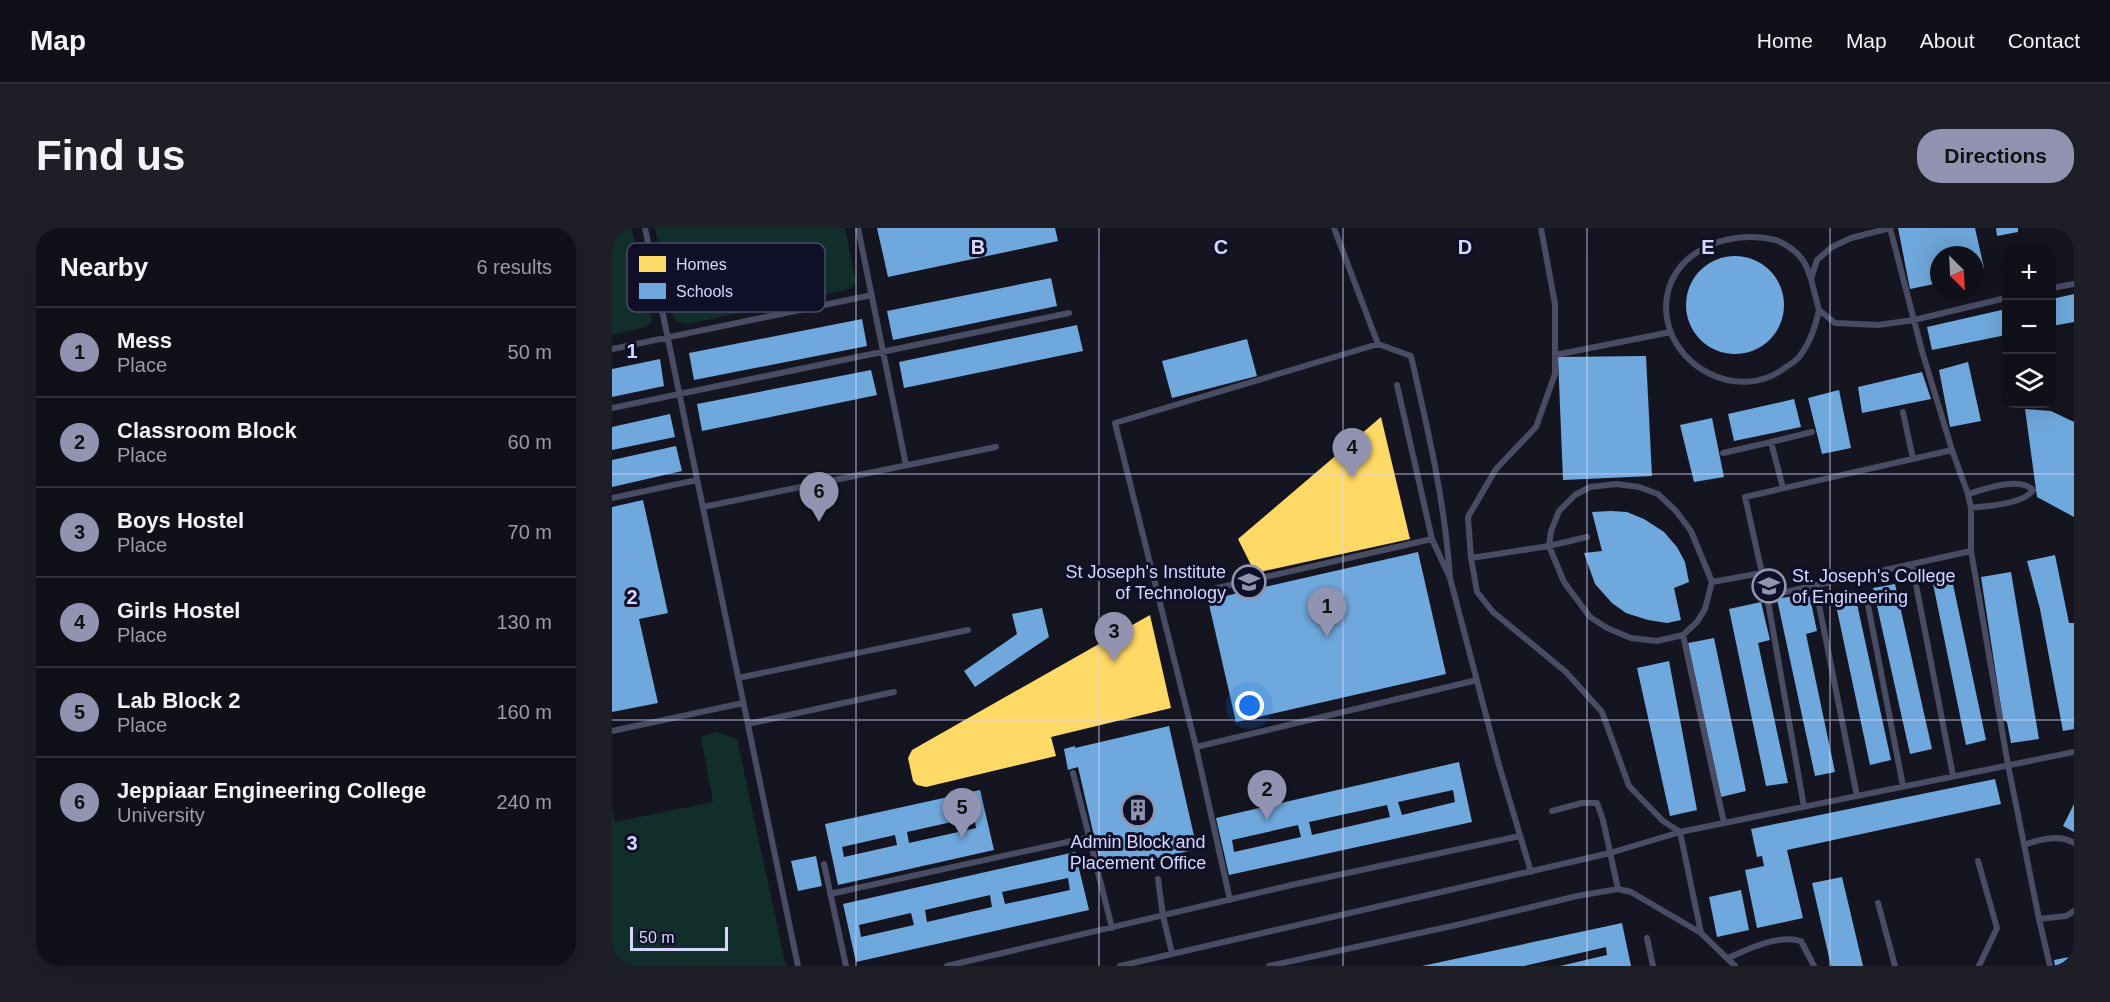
<!DOCTYPE html>
<html lang="en">
<head>
<meta charset="utf-8">
<style>
	:root { --surface:#101019; --page:#1e1e26; --text:#f1f3f6; --muted:#9c9da2; --line:#303038; --accent:#9293b1 }
	body { margin:0; font-family:Arial,sans-serif; background:var(--page); color:var(--text) }
	.controls { position:absolute; right:18px; top:18px; display:grid; overflow:hidden; border-radius:12px; box-shadow:0 6px 24px #0002 }
	.controls button { width:54px; height:54px; display:grid; place-items:center; padding:0; border:0; border-bottom:2px solid var(--line); background:var(--surface); color:var(--text); font:30px sans-serif }
	.compass { position:absolute; left:1318px; top:18px; width:54px; height:54px; border-radius:50%; background:var(--surface); box-shadow:0 6px 24px #0002; rotate:156deg }
	.scale { position:absolute; left:18px; bottom:15px; width:98px; box-sizing:border-box; padding-left:6px; border:3px solid #d5d7ff; border-top:0; font-size:16px; line-height:21px; white-space:nowrap; color:#d5d7ff; -webkit-text-stroke:4px #0f0f27; paint-order:stroke }
	.you { position:absolute; left:638px; top:478px; width:21px; height:21px; margin:-15px; border:4px solid #fff; border-radius:50%; background:#1a73e8; box-shadow:0 0 0 9px #1a73e833 }
	.badge { display:grid; place-items:center; width:39px; height:39px; border-radius:50%; background:var(--accent); color:#111; font-size:20px; font-weight:700 }
	.pin { position:absolute; translate:-50% -50px; filter:drop-shadow(0 2px 3px #0008) }
	.pin::after { content:''; position:absolute; top:32px; width:21px; height:18px; background:inherit; clip-path:polygon(0 0,100% 0,50% 100%) }
	.list { margin:0; padding:0; list-style:none }
	h2 { display:flex; justify-content:space-between; align-items:center; height:78px; margin:0; padding:0 24px; font-size:26px }
	h2 small { font-size:20px; font-weight:400; color:var(--muted) }
	.list li { display:grid; grid-template-columns:39px 1fr auto; gap:18px; align-items:center; box-sizing:border-box; height:90px; padding:0 24px; border-top:2px solid var(--line) }
	.list b { display:block; font-size:22px; white-space:nowrap }
	.list p { margin:0; font-size:20px; white-space:nowrap; color:var(--muted) }
	.list em { font-size:20px; font-style:normal; color:var(--muted) }
	.icon { flex:none; width:33px; height:33px; fill:none; stroke:currentColor; stroke-width:2; stroke-linecap:round; stroke-linejoin:round }
	.map { position:relative; flex:none; width:1462px; height:738px; overflow:hidden; border-radius:24px }
	header { display:flex; align-items:center; gap:36px; box-sizing:border-box; height:84px; padding:0 30px; background:var(--surface); border-bottom:2px solid var(--line) }
	header strong { font-size:28px }
	nav { display:flex; gap:33px; margin-inline-start:auto; font-size:21px }
	.intro { display:flex; align-items:center; justify-content:space-between; box-sizing:border-box; height:144px; padding:0 36px }
	h1 { margin:0; font-size:42px }
	.button { padding:15px 27px; border-radius:24px; background:var(--accent); color:#111; font-size:21px; font-weight:700 }
	main { display:flex; gap:36px; padding:0 36px }
	aside { flex:1; background:var(--surface); border-radius:24px; box-shadow:0 6px 24px #0002 }
	.map>svg:first-child { display:block }
</style>
</head>
<body>
<header>
<strong>Map</strong>
<nav><a>Home</a><a>Map</a><a>About</a><a>Contact</a></nav>
</header>
<div class="intro"><h1>Find us</h1><a class="button">Directions</a></div>
<main>
<aside>
<h2>Nearby<small>6 results</small></h2>
<ul class="list">
<li><span class="badge">1</span><div><b>Mess</b><p>Place</p></div><em>50 m</em></li>
<li><span class="badge">2</span><div><b>Classroom Block</b><p>Place</p></div><em>60 m</em></li>
<li><span class="badge">3</span><div><b>Boys Hostel</b><p>Place</p></div><em>70 m</em></li>
<li><span class="badge">4</span><div><b>Girls Hostel</b><p>Place</p></div><em>130 m</em></li>
<li><span class="badge">5</span><div><b>Lab Block 2</b><p>Place</p></div><em>160 m</em></li>
<li><span class="badge">6</span><div><b>Jeppiaar Engineering College</b><p>University</p></div><em>240 m</em></li>
</ul>
</aside>
<div class="map">
<svg width="1462" height="738" viewBox="0 0 1462 738">
	<rect width="100%" height="100%" fill="#151521"/>
	<path fill="#122e2a" d="M0,0H20L40,93L34,99L0,107Z
		M43,0H233L244,55L237,61L76,96L64,93L61,88Z
		M104,504L125,511L174,738H0V581L3,594L101,574L89,509Z"/>
	<path fill="#ffd966" d="M769,189L798,311L643,345L626,311Z
		M538,387L559,480L439,509L444,528L314,559L305,557L301,553L296,530L300,522Z"/>
	<path fill="#6fa8dc" fill-rule="evenodd" d="M265,0H443L446,13L276,49Z
		M1286,0H1363L1372,40L1363,41V27H1327V55L1298,61Z
		M1384,0H1406V4L1385,8Z
		M1074 77a49 49 0 1 1 98 0a49 49 0 1 1-98 0Z
		M439,50L445,78L281,112L275,83Z
		M1462,66V94L1440,98V71Z
		M1394,81V107L1320,122L1315,99Z
		M250,91L255,118L82,152L77,125Z
		M465,97L471,123L292,160L287,134Z
		M635,111L645,148L560,170L550,133Z
		M1034,128L1040,248L951,252L946,129Z
		M48,131L52,158L0,169V141Z
		M1356,134L1369,193L1338,199L1327,142Z
		M259,142L265,167L90,203L85,176Z
		M1310,144L1319,171L1250,185L1246,159Z
		M1227,162L1239,220L1210,226L1196,170Z
		M1182,171L1189,199L1122,213L1116,186Z
		M1413,181L1439,183L1462,194V289L1425,269Z
		M58,186L63,209L0,222V199Z
		M1100,190L1112,249L1082,254L1068,197Z
		M64,218L70,243L0,259V232Z
		M31,272L56,385L27,391L46,475L0,484V279Z
		M999,283L1015,284L1032,291L1052,304L1065,319L1073,334L1077,354L1062,360L1069,392L1055,395L1036,392L1014,385L1000,375L983,356L972,325L990,323L980,284Z
		M806,324L834,446L624,494L596,372Z
		M1443,327L1457,395H1462V501L1451,503L1428,381L1415,333Z
		M1338,342L1374,512L1354,517L1319,346Z
		M1399,344L1427,511L1399,515L1395,494L1391,492L1369,349Z
		M1283,356L1320,521L1298,526L1261,360Z
		M1242,362L1279,532L1258,537L1222,368Z
		M1197,365L1205,403L1194,406L1223,544L1203,548L1165,371Z
		M1149,374L1158,412L1146,415L1176,555L1154,558L1117,381Z
		M430,380L437,409L363,459L352,443L405,406L400,386Z
		M1102,410L1134,563L1109,569L1076,415Z
		M1057,433L1085,582L1058,588L1025,440Z
		M557,498L585,621L490,643L466,539L456,542L452,521L463,518V520Z
		M847,534L860,594L617,647L604,590ZM841,562L843,574L790,587L786,574ZM775,577L778,589L700,607L697,594ZM686,597L689,609L622,624L620,612Z
		M1383,551L1389,576L1175,622L1191,690L1145,700L1133,642L1152,638L1150,628L1145,629L1139,601Z
		M368,562L382,622L226,657L213,596ZM362,589L364,600L297,615L295,604ZM283,607L285,617L232,629L230,619Z
		M1462,576V604L1451,598Z
		M463,624L477,682L244,734L231,676ZM456,650L458,662L393,676L390,664ZM378,667L380,679L315,694L313,682ZM299,685L302,697L249,709L247,697Z
		M204,628L210,658L186,663L179,633Z
		M1230,649L1251,738H1219L1200,655Z
		M1129,662L1137,702L1105,709L1097,669Z
		M1010,695L1019,738H948L995,727L994,719L912,738H810Z
		M1462,728V738H1443L1442,732Z"/>
	<g fill="none" stroke-linecap="round" stroke-linejoin="round">
		<path stroke="#494c62" stroke-width="6" d="M33,0L186,738
			M246,0L294,237
			M722,0L766,116
			M929,0L943,76V146L924,199L884,241L856,289L859,330L865,364L881,384L954,444L990,484L1017,558L1051,593L1068,604L1089,705
			M1278,0L1239,10L1220,19L1205,32L1199,51L1207,82L1223,95L1266,97L1302,92L1394,70
			M1278,0L1310,123L1340,222
			M1199,51C1197,46 1195,39 1192,34C1186,24 1175,17 1164,12C1115,0 1054,25 1054,80C1055,139 1128,176 1174,139C1179,136 1185,132 1188,128C1199,113 1203,99 1207,82
			M1440,60L1462,56
			M0,121L260,67
			M943,127L1059,104
			M785,157L820,311L838,350L887,537L919,644
			M0,180L457,85
			M1291,184L1301,231
			M1111,225L1159,214
			M1004,256L1027,259L1046,266L1064,283L1079,303L1100,354L1093,381L1085,394L1071,407L1045,413L1019,410L995,400L978,389L952,354L937,318L939,303L947,283L963,267L978,259Z
			M1171,260L1159,214L1200,204
			M1356,266C1373,261 1407,248 1421,262C1413,276 1374,278 1359,280
			M0,270L85,252
			M91,279L384,219
			M1359,323L1396,537L1427,691L1454,688L1462,683
			M859,330L937,318L975,309
			M1300,336L1341,548
			M1100,354L1150,345L1133,269L1340,222L1356,266L1359,280V323L1155,368L1150,345
			M1203,357L1245,568
			M601,361L820,311
			M1155,368L1192,579
			M1256,377L1291,558
			M1071,407L1112,595
			M126,450L356,402
			M136,496L282,464
			M0,503L131,475
			M584,519L865,452
			M461,545L500,700
			M940,583L970,575H985L991,592L1006,661
			M1412,617C1428,611 1447,606 1462,615
			M1366,633L1385,700L1367,738
			M212,636L234,738
			M546,651L551,688L560,725
			M218,666L478,609
			M618,672L584,519L503,195L766,116L799,128C816,202 833,274 838,350
			M1266,675L1283,738
			M1427,691L1438,738
			M1035,710L1041,738
			M1116,730C1137,721 1166,706 1189,713L1202,738
			M335,738L684,656L908,608
			M508,738L998,625L1068,604L1112,595L1462,524
			M657,738L849,696L965,668L1006,661L1019,664L1089,705L1123,738"/>
	</g>
	<path fill="none" stroke="#d5d7ff" stroke-width="1.5" stroke-opacity="0.55" d="M244,0V738M487,0V738M731,0V738M975,0V738M1218,0V738M0,246H1462M0,492H1462"/>
	<defs>
		<symbol id="university-ring" viewBox="-11 -11 22 22"><circle r="9.5" fill="#0f0f27" stroke="#9293b1" stroke-width="1.5"/><path d="M0-5L7-2L0 1L-7-2ZM-4 1L0 2.5L4 1V4Q0 6-4 4Z" fill="#9293b1"/></symbol>
		<symbol id="building-ring" viewBox="-11 -11 22 22"><circle r="9.5" fill="#0f0f27" stroke="#9293b1" stroke-width="1.5"/><path d="M-4-6H4V6H1V3H-1V6H-4ZM-2.5-4.3h1.7v1.8h-1.7ZM.8-4.3h1.7v1.8H.8ZM-2.5-1h1.7V.8h-1.7ZM.8-1h1.7V.8H.8Z" fill="#9293b1"/></symbol>
	</defs>
	<g fill-rule="evenodd">
		<use href="#university-ring" x="618" y="335" width="38" height="38"/>
		<use href="#university-ring" x="1138" y="339" width="38" height="38"/>
		<use href="#building-ring" x="507" y="563" width="38" height="38"/>
	</g>
	<g text-anchor="middle" dominant-baseline="central" stroke-width="6" stroke-linejoin="round" paint-order="stroke">
		<g font-size="18" fill="#d5d7ff" stroke="#0f0f27" text-anchor="end">
			<text x="614" y="344">St Joseph's Institute<tspan x="614" dy="21">of Technology</tspan></text>
			<text x="1180" y="348" text-anchor="start">St. Joseph's College<tspan x="1180" dy="21">of Engineering</tspan></text>
			<text x="526" y="614" text-anchor="middle">Admin Block and<tspan x="526" dy="21">Placement Office</tspan></text>
		</g>
	</g>
	<rect x="15" y="15" width="198" height="69" rx="9" fill="#0f0f27" stroke="#4a4b68" stroke-width="1.5"/>
	<rect x="27" y="28" width="27" height="16" fill="#ffd966"/>
	<rect x="27" y="55" width="27" height="16" fill="#6fa8dc"/>
	<g font-size="16" fill="#d5d7ff">
		<text x="64" y="42">Homes</text>
		<text x="64" y="69">Schools</text>
	</g>
	<g font-size="20" text-anchor="middle" font-weight="bold" fill="#d5d7ff" stroke="#0f0f27" stroke-width="6" stroke-linejoin="round" paint-order="stroke">
		<text x="366" y="26">B</text>
		<text x="609" y="26">C</text>
		<text x="853" y="26">D</text>
		<text x="1096" y="26">E</text>
		<text x="20" y="130">1</text>
		<text x="20" y="376">2</text>
		<text x="20" y="622">3</text>
	</g>
</svg>
<div class="controls">
<button>+</button>
<button>−</button>
<button><svg class="icon" aria-label="layers" viewBox="0 0 24 24"><path d="M12 4l9 5-9 5-9-5zM3 14l9 5 9-5"/></svg></button>
</div>
<svg class="compass" viewBox="-18 -18 36 36"><path d="M0-13l5 13h-10z" fill="#e53935"/><path d="M0 13l5-13h-10z" fill="#9c9da2"/></svg>
<div class="scale">50 m</div>
<div class="you"></div>
<div class="pin badge" style="left:715px;top:409px">1</div>
<div class="pin badge" style="left:655px;top:592px">2</div>
<div class="pin badge" style="left:502px;top:434px">3</div>
<div class="pin badge" style="left:740px;top:250px">4</div>
<div class="pin badge" style="left:350px;top:610px">5</div>
<div class="pin badge" style="left:207px;top:294px">6</div>
</div>
</main>
</body>
</html>
